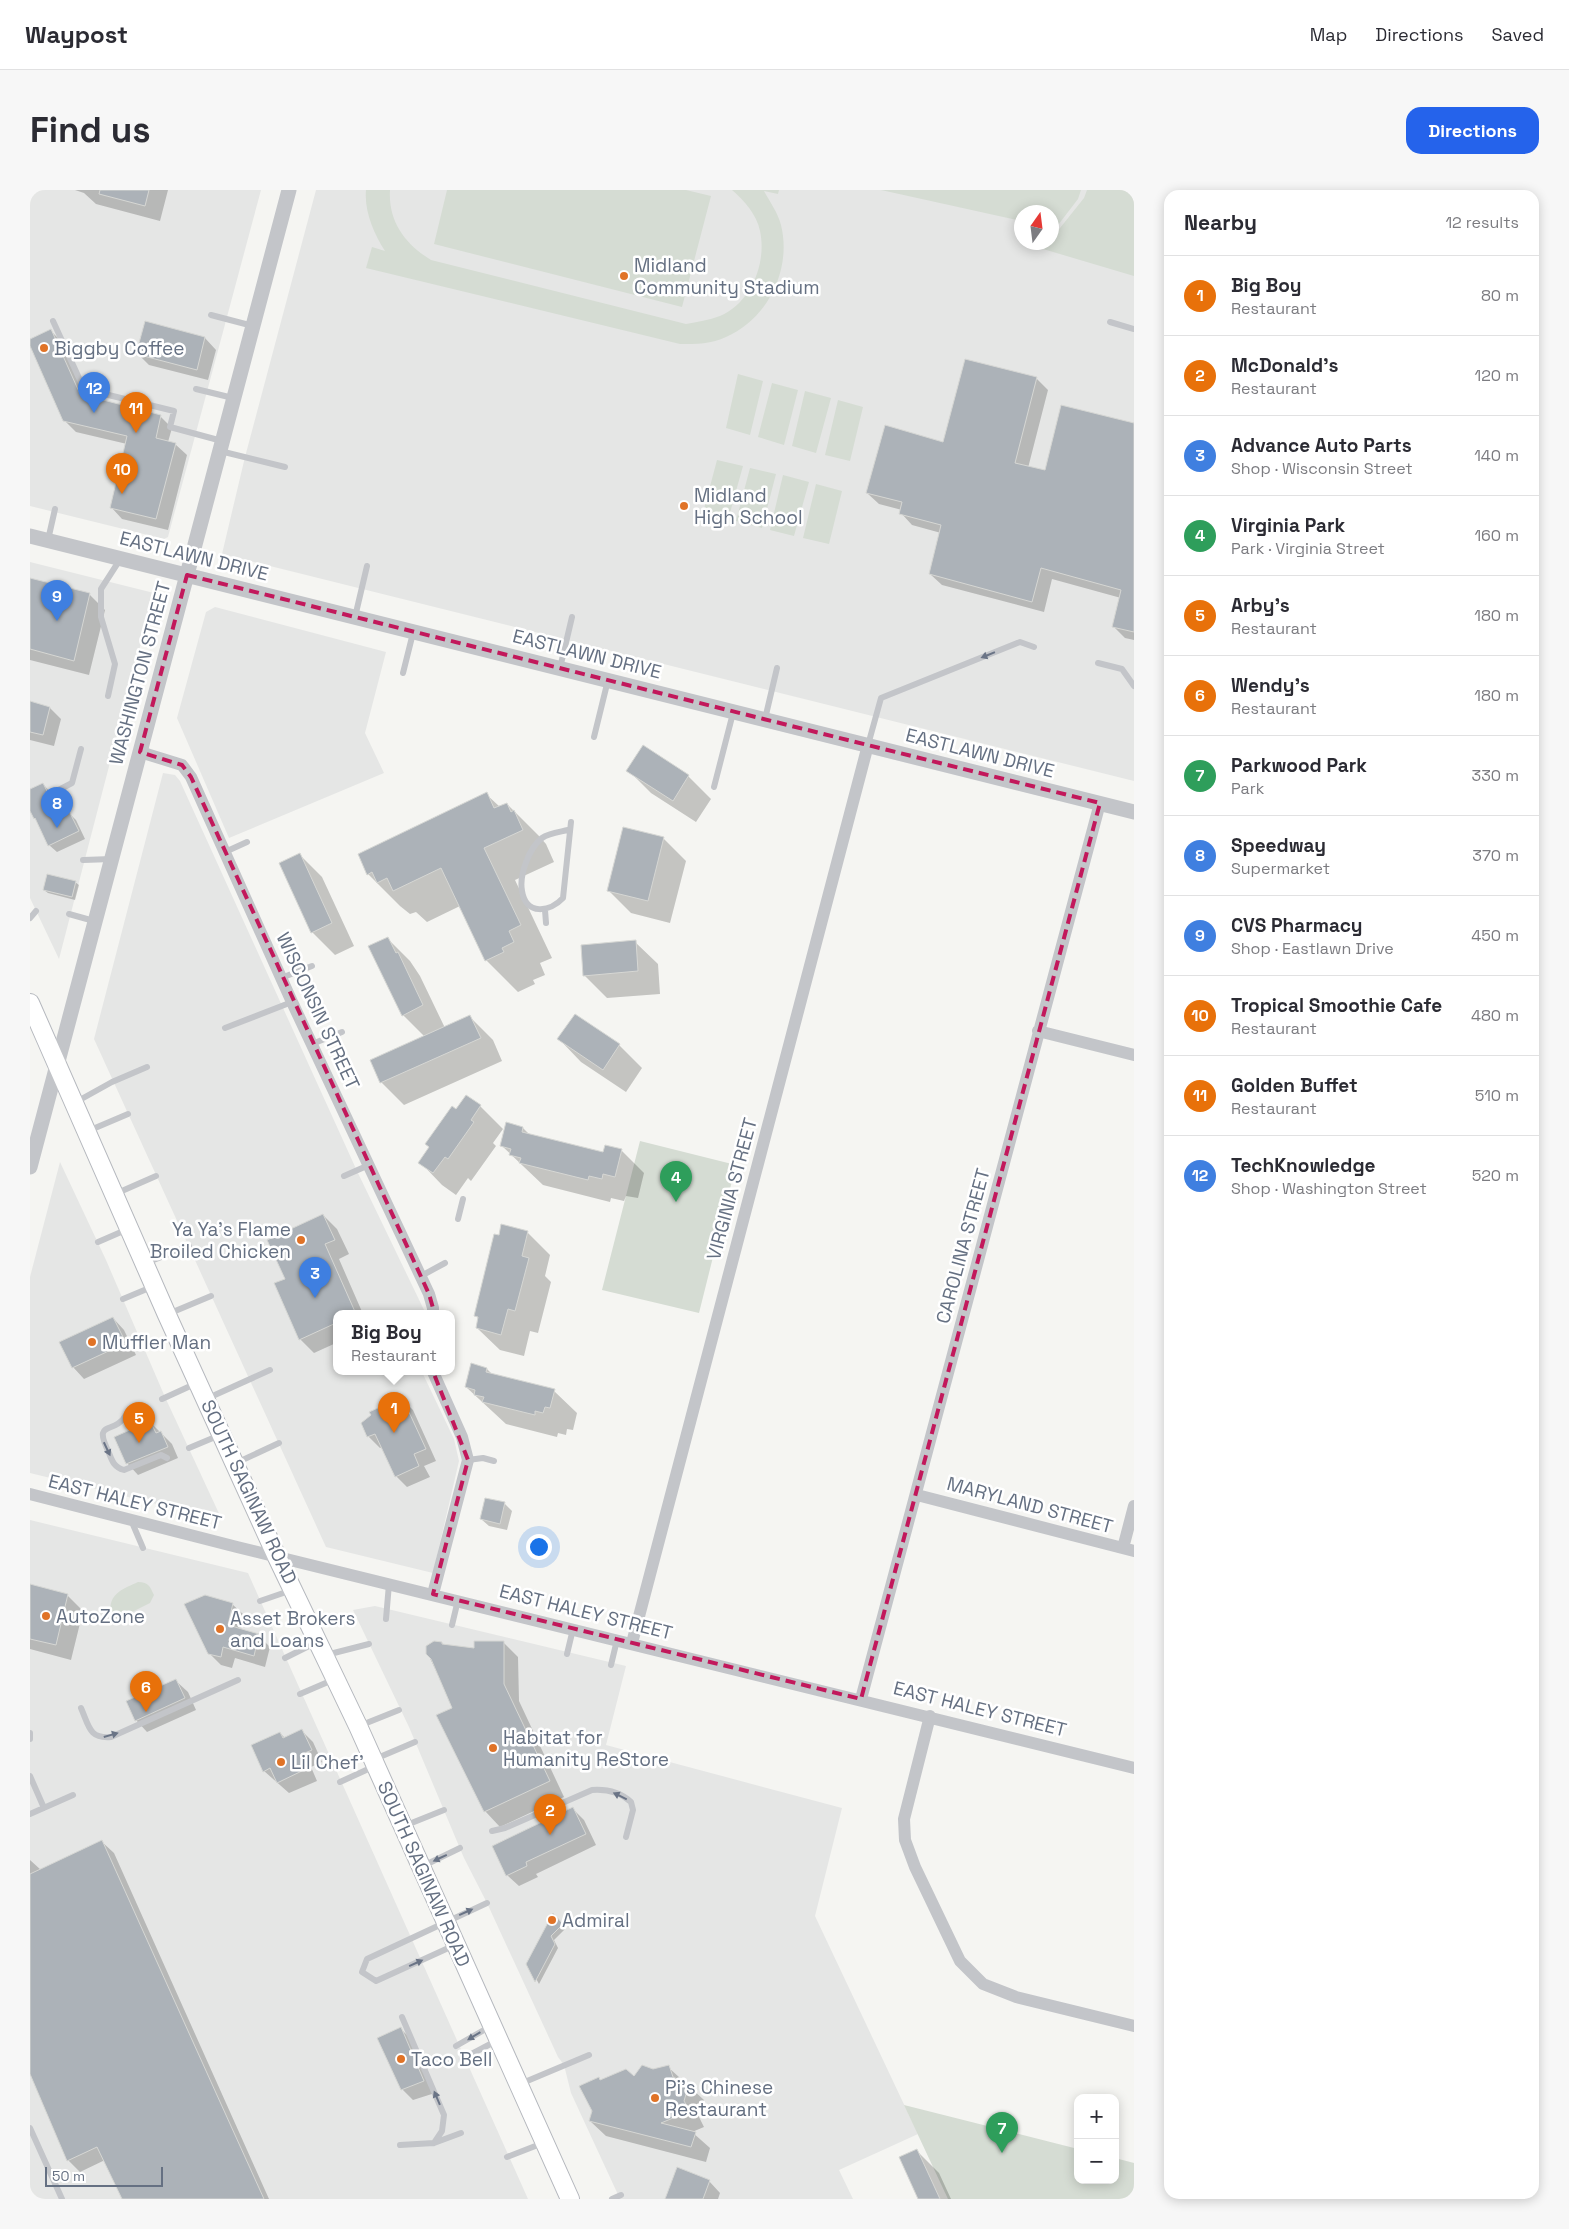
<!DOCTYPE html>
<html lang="en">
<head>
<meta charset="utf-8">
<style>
	:root { --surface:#fff; --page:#f7f7f7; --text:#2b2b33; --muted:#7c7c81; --line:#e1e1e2; --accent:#2563eb }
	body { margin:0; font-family:"Space Grotesk",sans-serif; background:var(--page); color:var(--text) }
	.controls { position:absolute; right:15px; bottom:15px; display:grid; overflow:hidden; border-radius:10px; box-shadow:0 2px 12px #0003 }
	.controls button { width:45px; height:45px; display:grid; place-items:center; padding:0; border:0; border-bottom:1px solid var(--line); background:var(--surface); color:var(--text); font:25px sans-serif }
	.compass { position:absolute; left:984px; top:15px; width:45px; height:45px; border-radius:50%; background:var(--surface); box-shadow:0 2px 12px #0003; rotate:14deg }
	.scale { position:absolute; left:15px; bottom:12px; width:118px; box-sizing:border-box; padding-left:5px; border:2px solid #657082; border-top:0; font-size:14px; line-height:18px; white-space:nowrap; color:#657082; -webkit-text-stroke:4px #fff; paint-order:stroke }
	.you { position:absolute; left:508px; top:1356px; width:18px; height:18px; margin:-12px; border:4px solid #fff; border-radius:50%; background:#1a73e8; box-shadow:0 0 0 8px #1a73e833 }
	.badge { display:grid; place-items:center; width:32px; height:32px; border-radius:50%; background:var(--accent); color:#fff; font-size:16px; font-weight:700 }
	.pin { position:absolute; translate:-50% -41px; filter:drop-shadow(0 1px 2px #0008) }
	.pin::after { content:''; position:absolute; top:26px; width:18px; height:15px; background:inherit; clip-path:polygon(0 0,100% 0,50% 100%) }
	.popup { position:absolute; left:303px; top:1120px; width:122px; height:65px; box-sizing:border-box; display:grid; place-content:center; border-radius:10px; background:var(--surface); filter:drop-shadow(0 1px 4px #0005); font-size:16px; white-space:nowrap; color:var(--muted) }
	.popup b { font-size:19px; color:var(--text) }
	.popup::after { content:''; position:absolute; left:50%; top:100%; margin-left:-10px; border:10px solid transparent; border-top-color:var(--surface) }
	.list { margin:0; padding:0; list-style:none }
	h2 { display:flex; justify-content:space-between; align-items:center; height:65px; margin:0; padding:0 20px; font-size:21px }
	h2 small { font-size:16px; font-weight:400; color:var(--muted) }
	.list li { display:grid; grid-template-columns:32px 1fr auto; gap:15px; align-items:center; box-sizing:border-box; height:80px; padding:0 20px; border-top:1px solid var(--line) }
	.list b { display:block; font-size:19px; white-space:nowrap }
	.list p { margin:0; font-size:16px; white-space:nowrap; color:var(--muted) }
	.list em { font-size:16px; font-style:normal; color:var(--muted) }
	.map { position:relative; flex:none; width:1104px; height:2009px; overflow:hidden; border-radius:15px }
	header { display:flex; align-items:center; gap:30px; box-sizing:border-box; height:70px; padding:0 25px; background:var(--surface); border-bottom:1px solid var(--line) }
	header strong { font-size:24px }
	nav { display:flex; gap:28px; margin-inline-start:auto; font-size:18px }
	.intro { display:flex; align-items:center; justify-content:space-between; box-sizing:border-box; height:120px; padding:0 30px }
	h1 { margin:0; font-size:35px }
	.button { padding:12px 22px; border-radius:15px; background:var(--accent); color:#fff; font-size:18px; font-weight:700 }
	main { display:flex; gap:30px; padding:0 30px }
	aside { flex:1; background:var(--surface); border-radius:15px; box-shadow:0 2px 12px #0003 }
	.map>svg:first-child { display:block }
</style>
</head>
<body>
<header>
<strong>Waypost</strong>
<nav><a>Map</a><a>Directions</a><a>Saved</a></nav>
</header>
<div class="intro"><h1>Find us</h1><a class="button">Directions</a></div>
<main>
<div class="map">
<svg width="1104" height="2009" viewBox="0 0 1104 2009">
	<rect width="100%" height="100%" fill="#f5f5f2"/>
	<path fill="#e5e6e5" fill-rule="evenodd" d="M0,0H231L138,347L134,349L0,316Z
		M286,0H1104V591L192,364L215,267ZM992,22H1022V52H992Z
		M0,372L124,403L29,769L0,708Z
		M185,417L356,462L335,543L354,583L199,648L147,528L176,422Z
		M133,583L145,585L150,591L327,981L394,1120L393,1124H306V1182H392L424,1249L429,1271L403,1383L296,1357L64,849Z
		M30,972L76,1070L135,1207L192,1330L0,1283V1087Z
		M0,1330L218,1383L498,2009H0Z
		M345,1416L596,1476L576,1555L812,1618L785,1726L888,1944L809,1980L823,2009H590L541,1903L534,1875L528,1867L457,1713L434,1668L379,1537L323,1420Z"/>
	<path fill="#d5dcd3" d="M336,0H360C358,31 375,54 401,70L656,134C667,132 679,130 690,126C721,113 737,73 730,41C727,25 714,10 702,0H749L748,4L734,1C740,12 748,23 751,35C762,79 738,129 696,147C682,154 666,154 650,154L336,78L342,57L355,61C344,44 334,21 336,0Z
		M417,0H656L681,6L652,117L404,54Z
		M851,0H1051L1048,9L1025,39L1022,38V22H992L991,31Z
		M1057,0H1104V86L1013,59L1018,53L1022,52V48L1054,8Z
		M708,184L733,191L720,245L696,238Z
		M742,193L768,200L754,255L728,247Z
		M775,201L801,208L786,263L762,256Z
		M808,210L833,217L820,271L795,265Z
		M687,270L713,276L698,330L673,323Z
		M720,278L746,284L732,338L706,331Z
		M753,285L779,292L764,346L740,340Z
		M786,294L812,301L799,354L773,348Z
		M610,951L706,975L669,1123L572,1100Z
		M108,1392C119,1392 120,1397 124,1405L120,1413L90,1428H85L81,1425C77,1404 93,1399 108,1392Z
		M874,1915L1048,1959V1990H1085V1968L1104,1973V2009H918Z"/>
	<path fill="#0003" d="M45,0H138L130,31L66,14L54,3Z
		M116,133L175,148L186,160L178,190L119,175L108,164Z
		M21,141L32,152L57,207L130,226L142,238L138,252L145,254L157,265L138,340L92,329L81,317L97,254L46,242L34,230L0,153V150Z
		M1006,188L1018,200L998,278L1016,282L1104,235V450L1095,448L1084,437L1091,408L1022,389L1014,422L912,395L900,384L911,343L882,335L871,323L872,320L849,314L837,303L914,253Z
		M0,390L60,405L75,420L59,485L0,470Z
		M0,513L20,518L31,529L24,556L0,550Z
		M598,580L658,586L681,609L666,632L621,603Z
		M13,594L20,602L23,609L21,612L28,618L32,626L39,623L46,630L55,649L27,662L19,655L0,617V600Z
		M456,604L470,617L477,614L509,646L516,654L524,672L485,690L522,768L510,773L515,785L503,790L505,794L488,802L456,770L430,716L397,732L386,722L380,724L370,716L338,684Z
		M633,648L656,671L640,733L601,723L578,700Z
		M270,665L292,687L324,756L305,765L282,742Z
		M45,692L49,695L45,710L18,703L14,700Z
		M357,748L380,771L390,786L415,838L440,827L463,850L472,871L374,915L351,892L395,847L373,825Z
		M605,752L628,774L630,804L577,808L554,785Z
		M545,825L589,855L612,878L596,902L551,872L529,849Z
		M450,916L473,939L463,953L466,956L441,991L438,988L426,1005L412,995L390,972L426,921Z
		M493,938L500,945L574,964L591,960L614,983L608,1008L596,1006L594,1011L581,1008L580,1012L513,995L472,956Z
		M293,1025L307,1039L319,1064L309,1069L333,1124H306V1153L284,1163L270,1149L257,1089Z
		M497,1042L520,1065L515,1086L521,1092L508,1143L500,1141L494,1166L470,1160L447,1138L449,1129L445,1125L470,1046Z
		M83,1128L94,1140L106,1165L54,1189L43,1177Z
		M457,1179L463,1185L524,1201L547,1223L543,1240L537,1239L536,1245L528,1243L527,1247L476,1234L436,1197Z
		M372,1209L383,1220L406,1271L394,1276L400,1287L377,1297L366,1286L353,1257L350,1258L338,1246L332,1233Z
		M120,1232L142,1254L148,1268L108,1285L97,1273Z
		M456,1309L475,1314L482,1321L477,1340L459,1336L451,1329Z
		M0,1395L37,1405L53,1421L41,1470L0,1459Z
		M202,1414L214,1425L211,1440L228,1445L240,1457L235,1477L205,1468L202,1478L191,1475L179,1463Z
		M473,1452L488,1467L489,1511L534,1607L470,1637L455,1621L424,1518L396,1460L412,1453L415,1456L445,1460Z
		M146,1491L158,1502L166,1520L117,1542L106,1530Z
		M272,1541L283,1552L292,1572L281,1577L287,1591L259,1603L234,1581L250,1543L255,1548Z
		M543,1619L554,1630L566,1655L506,1684L508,1687L489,1696L477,1685Z
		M71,1651L84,1663L239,2009H93L75,1970L50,1982L38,1970L0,1881V1670L11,1680Z
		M523,1725L536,1738L524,1750L528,1758L509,1794L498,1774Z
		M370,1838L382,1850L405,1903L383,1910L372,1899Z
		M638,1877L674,1910L669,1927L674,1937L662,1942L680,1958L676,1972L576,1946L560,1931L568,1888L571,1891L604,1888L623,1880Z
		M887,1961L909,1983L921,2009H890Z
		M679,1991L690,2003L688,2009H636Z"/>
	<path fill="#acb2b8" stroke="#d6d7d4" d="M70,0H119L115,16L69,4Z
		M115,131L175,147L167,180L106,164Z
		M21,139L50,204L131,225L126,248L146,253L126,329L80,318L97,246L33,231L0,156V149Z
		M935,169L1007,187L985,273L1015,280L1031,215L1104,233V442L1082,437L1091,400L1011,378L1002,412L899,384L911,335L869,324L872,312L836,303L855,235L913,252Z
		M0,388L60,403L44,471L0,459Z
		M0,511L20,517L13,545L0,542Z
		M613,555L659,585L643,611L596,581Z
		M13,593L17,601L14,604L15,608L21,610L29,626L39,621L49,641L18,656L5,628L4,629L0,621V599Z
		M457,602L464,618L477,613L481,622L484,620L493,640L454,658L491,735L479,741L484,752L472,758L474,762L455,771L411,678L363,701L357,688L347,693L342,682L337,685L328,664Z
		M593,637L634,647L618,711L577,701Z
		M270,663L302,733L281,743L249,673Z
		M17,684L46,691L42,707L13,700Z
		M358,747L366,763L368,762L393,815L372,826L338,756Z
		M606,750L608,781L553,786L551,755Z
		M545,824L590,854L573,880L527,849Z
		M440,825L451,848L350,893L340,870Z
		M436,905L451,915L441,930L444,932L418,969L415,967L403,983L388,973L399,957L395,954L422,916L426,919Z
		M476,932L493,937L492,942L573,962L575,955L592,959L585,987L573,984L572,989L559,986L558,990L489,973L491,968L479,965L481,959L470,956Z
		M293,1024L305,1050L295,1054L326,1124H306V1133L269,1150L244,1093L255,1089L237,1050Z
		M471,1034L498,1041L492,1066L499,1068L485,1121L478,1119L471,1145L446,1138L448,1127L444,1126L464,1044L469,1045Z
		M83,1127L96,1153L42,1178L29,1152Z
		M441,1173L457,1178L456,1182L525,1199L520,1218L515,1217L513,1223L505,1221V1225L452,1212L454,1207L444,1205L445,1200L435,1197Z
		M372,1207L396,1259L384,1264L389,1276L365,1287L345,1244L337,1247L331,1233L341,1225L339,1222Z
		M120,1231L126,1243L131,1241L138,1257L96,1274L84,1247Z
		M455,1308L475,1312L470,1334L450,1329Z
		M0,1394L38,1404L26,1455L0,1449Z
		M175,1405L203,1413L198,1435L229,1444L224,1466L193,1457L191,1467L178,1464L154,1414Z
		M404,1451L412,1452V1454L444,1458V1451H474V1494L520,1591L454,1622L406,1525L422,1518L401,1469L396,1464V1456Z
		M146,1489L155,1508L105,1531L96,1511Z
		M272,1539L282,1560L270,1565L276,1579L247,1593L240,1578L233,1582L221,1555L250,1542L253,1548Z
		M543,1617L556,1644L496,1672L497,1676L476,1686L462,1656Z
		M72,1650L186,1903L234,2009H92L67,1957L37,1971L0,1884V1684Z
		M523,1723L533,1734L521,1746L525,1754L505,1792L496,1774Z
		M371,1837L394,1891L371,1900L347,1848Z
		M612,1875L623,1879L639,1875L643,1887L659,1894L654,1911L660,1921L631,1933L666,1942L661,1957L559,1931L562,1921L549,1896L569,1887L570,1890L596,1879L604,1886Z
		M887,1959L910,2009H888L869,1967Z
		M647,1977L680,1990L673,2009H635Z"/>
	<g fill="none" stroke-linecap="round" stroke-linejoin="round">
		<defs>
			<path id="secondary" d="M0,813L137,1125L247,1367L328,1536L540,2009"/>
		</defs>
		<use href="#secondary" stroke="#b5b8be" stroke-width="20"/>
		<path stroke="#c3c5c9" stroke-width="6" d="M181,125L223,136
			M23,131L54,199L144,221L140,237L192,251
			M1080,132L1104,139
			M166,199L203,208
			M190,261L255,277
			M18,350L25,319
			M325,427L337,376
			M1068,473L1092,479L1104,496
			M530,478L542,427
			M373,483L383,443
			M78,506L85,474L71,427V399L91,368
			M735,529L747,478
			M564,547L578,490
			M838,555L851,508L990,452L1004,457
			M684,597L703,523
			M19,605L42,593L51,559
			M538,640C530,642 519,643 512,648C499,658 489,685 492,701C496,726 520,722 533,708L541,632
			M195,662L217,652
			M53,670L82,669
			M515,720L516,733
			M39,724L64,731
			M0,728L6,721
			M251,788L282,776
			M195,838L262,812
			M282,854L312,842
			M46,912L82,892L117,877
			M58,941L98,924
			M314,986L339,975
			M85,1004L126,986
			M428,1029L433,1009
			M68,1052L98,1039
			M116,1073L159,1056
			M391,1086L415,1073
			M93,1109L124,1096
			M138,1124L181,1106
			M132,1209L167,1193
			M176,1209L240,1180
			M96,1225C84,1246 62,1228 79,1263C82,1271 84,1277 94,1280L131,1265L137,1268
			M159,1258L190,1245
			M438,1270L453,1268L464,1271
			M206,1273L249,1253
			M101,1330L113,1358
			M230,1411L262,1400
			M356,1429L359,1394
			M422,1435L428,1410
			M537,1464L543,1439
			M296,1465L339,1454
			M255,1468L287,1452
			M581,1475L587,1450
			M270,1504L305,1489
			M51,1518C59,1536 59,1549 81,1547L208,1490
			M329,1536L369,1520
			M0,1543V1549
			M345,1569L385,1552
			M0,1586L14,1618
			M310,1592L345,1576
			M0,1624L43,1605
			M374,1636L414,1620
			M462,1641L475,1638L562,1600C576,1599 590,1602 601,1612L603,1620L596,1647
			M393,1676L430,1658
			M425,1755L346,1791L332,1782L337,1769L457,1713
			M372,1827L414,1925L412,1941L404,1953
			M426,1856L461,1836
			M432,1869L468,1850
			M490,1894L559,1865
			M0,1938L32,2009
			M370,1955L404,1953L431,1943
			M477,1967L513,1953
			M582,2009L591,2005"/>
		<path stroke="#c3c5c9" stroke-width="12" d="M110,562L152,575L161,587L262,812L399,1104L403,1118V1124
			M1008,841L1104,865
			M0,1304L207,1357L1104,1578
			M887,1305L1104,1361
			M1093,1358L1104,1316
			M403,1404L438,1270L432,1247L403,1182
			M602,1453L838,555
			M831,1509L1070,613
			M900,1526L874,1629L875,1650L885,1677L930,1771L953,1794L986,1807L1104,1836"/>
		<path stroke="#c3c5c9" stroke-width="15" d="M0,346L1104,622
			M0,977L259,0"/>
		<use href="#secondary" stroke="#fff" stroke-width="18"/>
	</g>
	<defs><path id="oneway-solid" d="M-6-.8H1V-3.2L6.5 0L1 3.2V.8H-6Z" transform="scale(1.25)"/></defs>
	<g fill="#6a7486">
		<use href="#oneway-solid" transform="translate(958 465) rotate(158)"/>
		<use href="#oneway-solid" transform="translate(77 1259) rotate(65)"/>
		<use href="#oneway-solid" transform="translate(81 1545) rotate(-16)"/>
		<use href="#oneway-solid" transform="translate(590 1606) rotate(-154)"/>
		<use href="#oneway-solid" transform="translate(410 1668) rotate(155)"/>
		<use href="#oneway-solid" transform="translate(436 1722) rotate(-24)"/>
		<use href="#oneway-solid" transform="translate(386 1773) rotate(-24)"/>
		<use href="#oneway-solid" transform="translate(444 1846) rotate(149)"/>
		<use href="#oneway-solid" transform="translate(407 1908) rotate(-113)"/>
	</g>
	<path fill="none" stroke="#c2185b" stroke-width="4" stroke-dasharray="10 6" stroke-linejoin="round" d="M157,385L1070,613L831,1509L403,1404L438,1270L404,1184L400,1160L403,1118L399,1104L161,587L152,575L110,562Z"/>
	<g fill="#e07327" stroke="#fff" stroke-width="2">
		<circle cx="594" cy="86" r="5"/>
		<circle cx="14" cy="158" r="5"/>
		<circle cx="654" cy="316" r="5"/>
		<circle cx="271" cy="1050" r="5"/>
		<circle cx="62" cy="1152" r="5"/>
		<circle cx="16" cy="1426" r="5"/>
		<circle cx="190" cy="1439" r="5"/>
		<circle cx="463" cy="1558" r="5"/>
		<circle cx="251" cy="1572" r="5"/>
		<circle cx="522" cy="1730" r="5"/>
		<circle cx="371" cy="1869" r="5"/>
		<circle cx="625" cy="1908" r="5"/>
	</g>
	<g text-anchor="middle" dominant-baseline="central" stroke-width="5" stroke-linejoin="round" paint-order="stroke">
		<g font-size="19" fill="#657082" stroke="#fff" text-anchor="start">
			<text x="604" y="75">Midland<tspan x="604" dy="22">Community Stadium</tspan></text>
			<text x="24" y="158">Biggby Coffee</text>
			<text x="664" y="305">Midland<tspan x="664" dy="22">High School</tspan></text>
			<text x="261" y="1039" text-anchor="end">Ya Ya's Flame<tspan x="261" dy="22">Broiled Chicken</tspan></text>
			<text x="72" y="1152">Muffler Man</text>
			<text x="26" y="1426">AutoZone</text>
			<text x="200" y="1428">Asset Brokers<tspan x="200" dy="22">and Loans</tspan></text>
			<text x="473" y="1547">Habitat for<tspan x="473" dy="22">Humanity ReStore</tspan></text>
			<text x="261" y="1572">Lil Chef'</text>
			<text x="532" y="1730">Admiral</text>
			<text x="381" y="1869">Taco Bell</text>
			<text x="635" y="1897">Pi's Chinese<tspan x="635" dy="22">Restaurant</tspan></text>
		</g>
		<g font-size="19" fill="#657082" stroke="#fff">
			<text transform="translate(164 366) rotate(14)">EASTLAWN DRIVE</text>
			<text transform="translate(557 464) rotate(14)">EASTLAWN DRIVE</text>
			<text transform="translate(110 483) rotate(-75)">WASHINGTON STREET</text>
			<text transform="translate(950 563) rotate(14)">EASTLAWN DRIVE</text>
			<text transform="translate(288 821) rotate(65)">WISCONSIN STREET</text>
			<text transform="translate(702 999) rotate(-75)">VIRGINIA STREET</text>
			<text transform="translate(933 1056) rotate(-75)">CAROLINA STREET</text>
			<text transform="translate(219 1302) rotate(65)">SOUTH SAGINAW ROAD</text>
			<text transform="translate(105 1312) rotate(14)">EAST HALEY STREET</text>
			<text transform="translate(1000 1315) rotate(15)">MARYLAND STREET</text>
			<text transform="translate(556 1422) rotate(14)">EAST HALEY STREET</text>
			<text transform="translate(950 1519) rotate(14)">EAST HALEY STREET</text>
			<text transform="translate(394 1684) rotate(66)">SOUTH SAGINAW ROAD</text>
		</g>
	</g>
</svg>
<div class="controls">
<button>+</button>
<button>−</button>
</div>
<svg class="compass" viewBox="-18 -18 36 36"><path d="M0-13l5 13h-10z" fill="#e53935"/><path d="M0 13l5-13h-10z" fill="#7c7c81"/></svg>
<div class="scale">50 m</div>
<div class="you"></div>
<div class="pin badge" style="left:364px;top:1243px;background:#e8710a">1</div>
<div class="popup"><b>Big Boy</b>Restaurant</div>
<div class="pin badge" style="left:520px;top:1645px;background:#e8710a">2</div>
<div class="pin badge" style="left:285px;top:1108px;background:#3f7fe0">3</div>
<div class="pin badge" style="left:646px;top:1012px;background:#2e9e5b">4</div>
<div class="pin badge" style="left:109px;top:1253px;background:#e8710a">5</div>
<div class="pin badge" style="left:116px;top:1522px;background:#e8710a">6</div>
<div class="pin badge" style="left:972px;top:1963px;background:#2e9e5b">7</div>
<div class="pin badge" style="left:27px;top:638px;background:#3f7fe0">8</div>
<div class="pin badge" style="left:27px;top:431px;background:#3f7fe0">9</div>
<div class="pin badge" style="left:92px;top:304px;background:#e8710a">10</div>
<div class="pin badge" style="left:106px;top:243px;background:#e8710a">11</div>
<div class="pin badge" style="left:64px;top:223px;background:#3f7fe0">12</div>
</div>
<aside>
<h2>Nearby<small>12 results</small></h2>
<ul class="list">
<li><span class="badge" style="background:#e8710a">1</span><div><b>Big Boy</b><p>Restaurant</p></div><em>80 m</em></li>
<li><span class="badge" style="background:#e8710a">2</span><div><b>McDonald's</b><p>Restaurant</p></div><em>120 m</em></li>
<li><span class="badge" style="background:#3f7fe0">3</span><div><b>Advance Auto Parts</b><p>Shop · Wisconsin Street</p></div><em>140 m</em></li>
<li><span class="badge" style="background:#2e9e5b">4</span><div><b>Virginia Park</b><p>Park · Virginia Street</p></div><em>160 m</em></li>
<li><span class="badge" style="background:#e8710a">5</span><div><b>Arby's</b><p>Restaurant</p></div><em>180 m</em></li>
<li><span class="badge" style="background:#e8710a">6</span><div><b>Wendy's</b><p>Restaurant</p></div><em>180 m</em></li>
<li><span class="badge" style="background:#2e9e5b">7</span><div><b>Parkwood Park</b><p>Park</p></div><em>330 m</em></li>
<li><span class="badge" style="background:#3f7fe0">8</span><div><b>Speedway</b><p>Supermarket</p></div><em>370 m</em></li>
<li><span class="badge" style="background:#3f7fe0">9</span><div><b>CVS Pharmacy</b><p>Shop · Eastlawn Drive</p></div><em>450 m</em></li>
<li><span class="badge" style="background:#e8710a">10</span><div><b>Tropical Smoothie Cafe</b><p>Restaurant</p></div><em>480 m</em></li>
<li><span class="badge" style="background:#e8710a">11</span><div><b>Golden Buffet</b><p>Restaurant</p></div><em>510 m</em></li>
<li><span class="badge" style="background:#3f7fe0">12</span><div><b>TechKnowledge</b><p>Shop · Washington Street</p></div><em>520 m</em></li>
</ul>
</aside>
</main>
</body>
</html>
